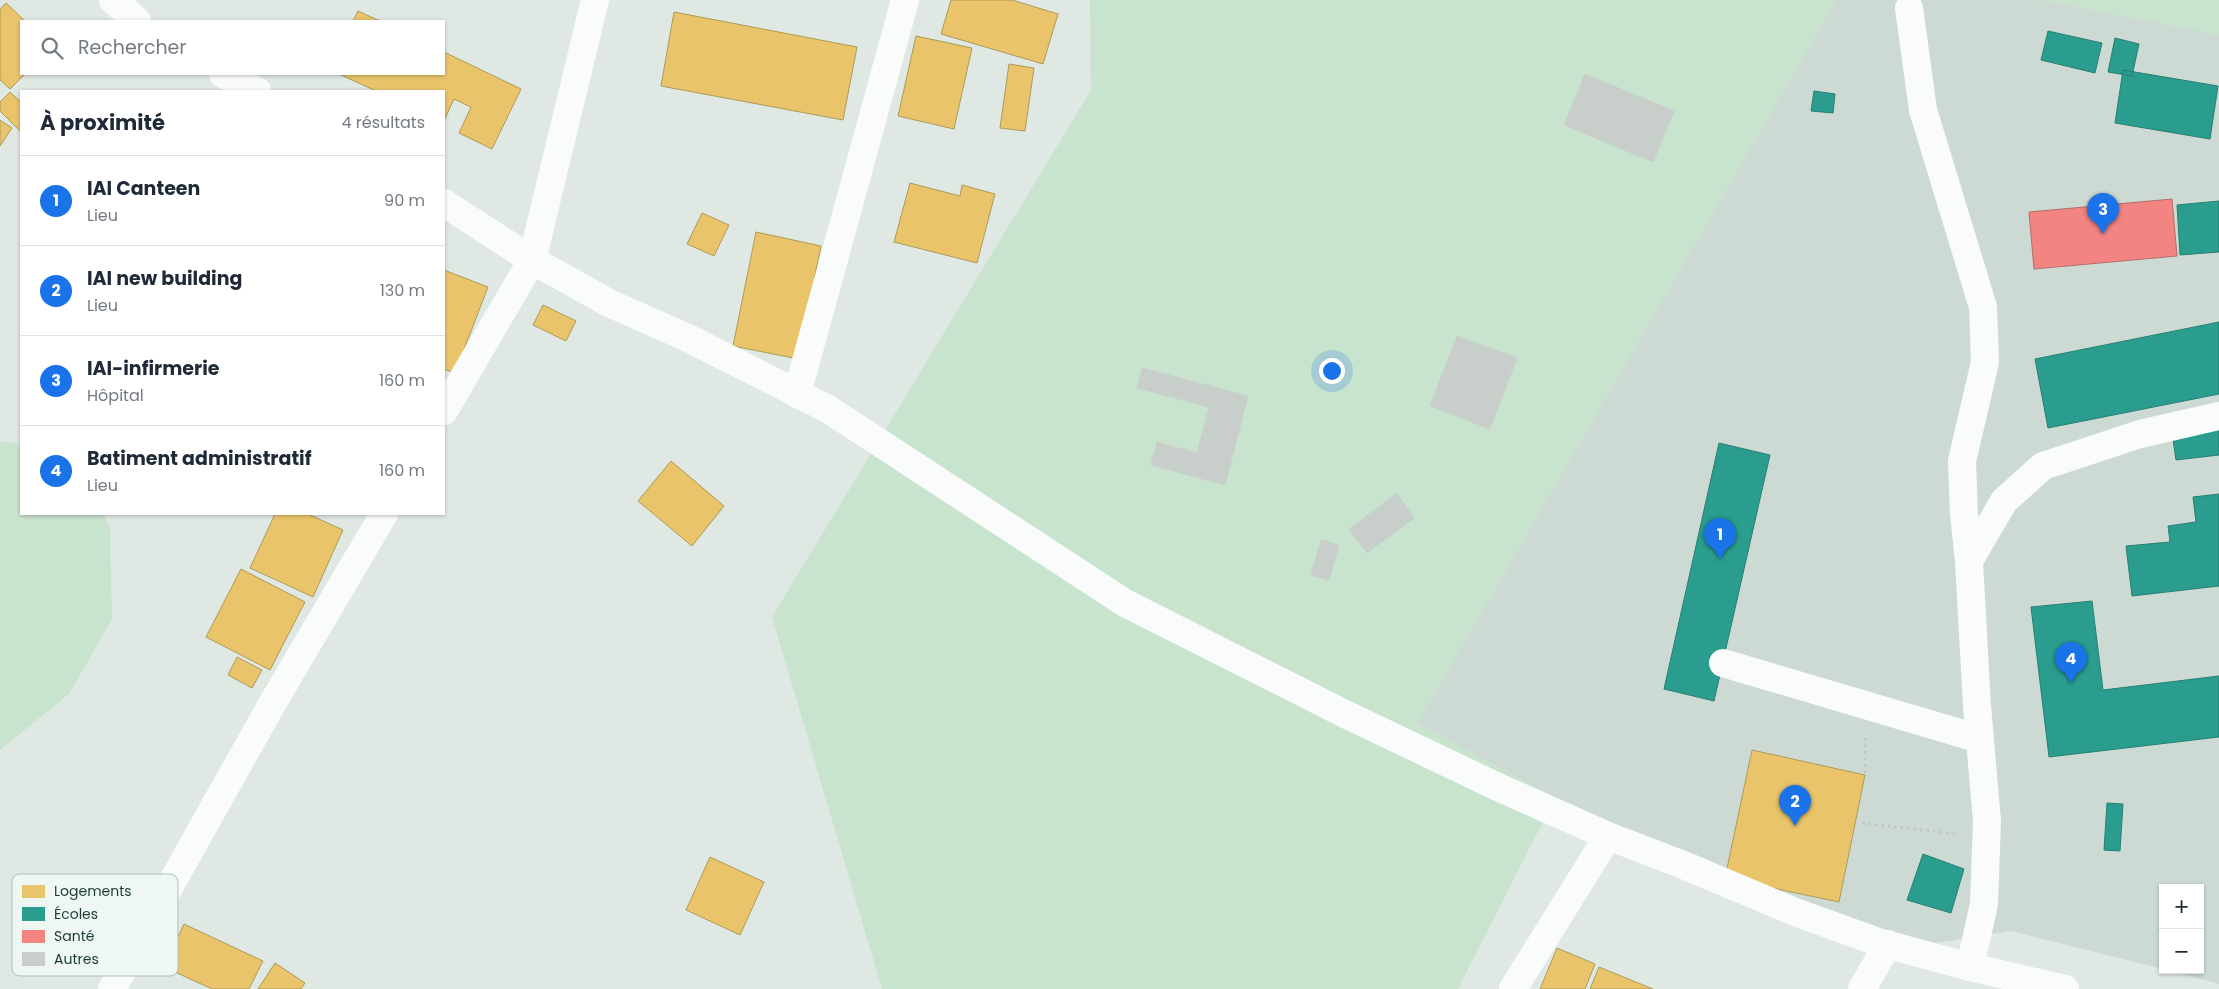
<!DOCTYPE html>
<html lang="fr">
<head>
<meta charset="utf-8">
<style>
	:root { --surface:#fff; --page:#f2f2f3; --text:#1f2937; --muted:#747a83; --line:#e0e1e3; --accent:#1a73e8 }
	body { margin:0; font-family:Poppins,sans-serif; background:var(--page); color:var(--text) }
	.controls { position:absolute; right:15px; bottom:15px; display:grid; overflow:hidden; border-radius:0px; box-shadow:0 1px 4px #0004 }
	.controls button { width:45px; height:45px; display:grid; place-items:center; padding:0; border:0; border-bottom:1px solid var(--line); background:var(--surface); color:var(--text); font:25px sans-serif }
	.you { position:absolute; left:1331px; top:370px; width:18px; height:18px; margin:-12px; border:4px solid #fff; border-radius:50%; background:#1a73e8; box-shadow:0 0 0 8px #1a73e833 }
	.badge { display:grid; place-items:center; width:32px; height:32px; border-radius:50%; background:var(--accent); color:#fff; font-size:16px; font-weight:700 }
	.pin { position:absolute; translate:-50% -41px; filter:drop-shadow(0 1px 2px #0008) }
	.pin::after { content:''; position:absolute; top:26px; width:18px; height:15px; background:inherit; clip-path:polygon(0 0,100% 0,50% 100%) }
	.list { margin:0; padding:0; list-style:none }
	h2 { display:flex; justify-content:space-between; align-items:center; height:65px; margin:0; padding:0 20px; font-size:21px }
	h2 small { font-size:16px; font-weight:400; color:var(--muted) }
	.list li { display:grid; grid-template-columns:32px 1fr auto; gap:15px; align-items:center; box-sizing:border-box; height:90px; padding:0 20px; border-top:1px solid var(--line) }
	.list b { display:block; font-size:19px; white-space:nowrap }
	.list p { margin:0; font-size:16px; white-space:nowrap; color:var(--muted) }
	.list em { font-size:16px; font-style:normal; color:var(--muted) }
	.icon { flex:none; width:28px; height:28px; fill:none; stroke:currentColor; stroke-width:2; stroke-linecap:round; stroke-linejoin:round }
	.map { position:relative; flex:none; width:2219px; height:989px; overflow:hidden }
	.search { position:absolute; background:var(--surface); box-shadow:0 1px 4px #0004; left:20px; top:20px; width:425px; height:55px; display:flex; align-items:center; gap:12px; box-sizing:border-box; padding:0 18px; border-radius:0px; color:var(--muted); font-size:19px }
	.panel { position:absolute; background:var(--surface); box-shadow:0 1px 4px #0004; left:20px; top:90px; width:425px; height:425px; border-radius:0px }
	.map>svg:first-child { display:block }
</style>
</head>
<body>
<div class="map">
<svg width="2219" height="989" viewBox="0 0 2219 989">
	<rect width="100%" height="100%" fill="#e0e8e4"/>
	<path fill="#cddad4" d="M1836,0H2219V984L2166,970H2200V888H2163V969L2011,931L1918,946L1725,878L1555,798L1417,723Z"/>
	<path fill="#c8e3ce" d="M1090,0H1836L1417,723L1555,798L1458,989H882L772,617L1091,90Z
		M2040,0H2219V35Z
		M0,441L21,444V514H104L110,529L112,619L69,694L0,750Z"/>
	<path fill="#e9c46a" stroke="#ac9b59" d="M951,0H1012L1058,14L1043,64L941,34Z
		M6,3L25,21H21V74H25L10,89L0,80V9Z
		M358,11L380,21H353Z
		M674,12L857,47L843,120L661,86Z
		M916,36L972,48L954,129L898,116Z
		M444,52L521,89L492,149L459,133L471,107L454,99L444,121V91H376L339,74H444Z
		M1009,64L1034,68L1025,131L1000,128Z
		M10,92L21,102V132L0,111V102Z
		M0,120L12,128L0,146Z
		M910,183L960,196L962,185L995,194L977,263L894,242Z
		M702,213L729,225L714,256L687,244Z
		M756,232L821,246L798,359L733,346Z
		M444,270L488,287L455,373L444,369Z
		M543,305L576,321L566,341L533,325Z
		M671,461L724,506L692,546L638,501Z
		M275,514H308L343,530L313,597L250,568Z
		M241,569L305,602L270,670L206,637Z
		M237,657L262,670L252,688L228,675Z
		M1752,750L1865,775L1839,902L1725,878Z
		M710,857L764,882L740,935L686,910Z
		M184,924L263,961L249,989H212L164,967Z
		M1557,948L1595,964L1585,989H1540Z
		M275,963L305,983L301,989H258Z
		M1599,967L1653,989H1590Z"/>
	<path fill="#2a9d8f" stroke="#268073" d="M2048,31L2102,43L2095,73L2041,60Z
		M2115,38L2139,44L2132,76L2108,72Z
		M2123,70L2218,86L2210,139L2115,123Z
		M1814,91L1835,94L1833,113L1811,111Z
		M2219,201V252L2180,255L2177,205Z
		M2219,322V394L2048,428L2035,359Z
		M2219,427V455L2176,460L2172,433Z
		M1719,443L1770,455L1714,701L1664,689Z
		M2219,494V586L2132,596L2126,546L2170,542L2168,526L2196,522L2193,497Z
		M2092,601L2103,690L2219,676V737L2049,757L2031,607Z
		M2107,803L2123,804L2120,851L2104,850Z
		M1923,854L1964,869L1951,913L1907,900Z"/>
	<path fill="#f28482" stroke="#b26e6a" d="M2172,199L2177,256L2034,269L2029,212Z"/>
	<path fill="#c8cfcb" stroke="#c9d1cd" d="M1585,74L1674,111L1653,162L1564,125Z
		M1457,336L1517,358L1490,429L1430,406Z
		M1142,368L1248,396L1225,485L1151,465L1157,442L1197,453L1209,407L1137,388Z
		M1397,493L1414,518L1367,553L1349,529Z
		M1321,540L1339,545L1329,580L1311,575Z"/>
	<g fill="none" stroke-linecap="round" stroke-linejoin="round">
		<path stroke="#bec8c5" stroke-width="3" stroke-dasharray="2.5 4" stroke-linecap="butt" d="M1865,738V775
			M1862,823L1956,834"/>
		<path stroke="#fafcfb" stroke-width="28" d="M113,0L137,21
			M1909,8L1923,110L1983,307L1985,362L1962,461L1964,514L1969,561
			M223,74L257,91
			M444,203L532,260L609,303L688,338L828,409L1125,603L1345,714L1500,788L1608,836L1681,864L1795,912L1878,942L1970,967L2065,989
			M797,394L905,0
			M444,411L532,260L595,0
			M1723,663L1980,739
			M1970,967L1984,904L1987,821L1977,706L1969,561L2004,501L2043,466L2140,434L2219,416
			M112,989L272,704L384,514
			M1513,989L1608,836
			M1862,989L1888,944"/>
	</g>
	<rect x="12" y="874" width="166" height="102" rx="8" fill="#eef7f2" stroke="#afbfb8" stroke-width="1"/>
	<rect x="22" y="885" width="23" height="13" fill="#e9c46a"/>
	<rect x="22" y="907" width="23" height="14" fill="#2a9d8f"/>
	<rect x="22" y="930" width="23" height="13" fill="#f28482"/>
	<rect x="22" y="952" width="23" height="14" fill="#c8cfcb"/>
	<g font-size="14" fill="#1d3c31">
		<text x="54" y="896">Logements</text>
		<text x="54" y="919">Écoles</text>
		<text x="54" y="941">Santé</text>
		<text x="54" y="964">Autres</text>
	</g>
</svg>
<div class="controls">
<button>+</button>
<button>−</button>
</div>
<div class="you"></div>
<div class="pin badge" style="left:1720px;top:559px">1</div>
<div class="pin badge" style="left:1795px;top:826px">2</div>
<div class="pin badge" style="left:2103px;top:234px">3</div>
<div class="pin badge" style="left:2071px;top:683px">4</div>
<div class="search"><svg class="icon" aria-label="search" viewBox="0 0 24 24"><circle cx="10" cy="10" r="6"/><path d="M15 15l6 6"/></svg>Rechercher</div>
<section class="panel">
<h2>À proximité<small>4 résultats</small></h2>
<ul class="list">
<li><span class="badge">1</span><div><b>IAI Canteen</b><p>Lieu</p></div><em>90 m</em></li>
<li><span class="badge">2</span><div><b>IAI new building</b><p>Lieu</p></div><em>130 m</em></li>
<li><span class="badge">3</span><div><b>IAI-infirmerie</b><p>Hôpital</p></div><em>160 m</em></li>
<li><span class="badge">4</span><div><b>Batiment administratif</b><p>Lieu</p></div><em>160 m</em></li>
</ul>
</section>
</div>
</body>
</html>
